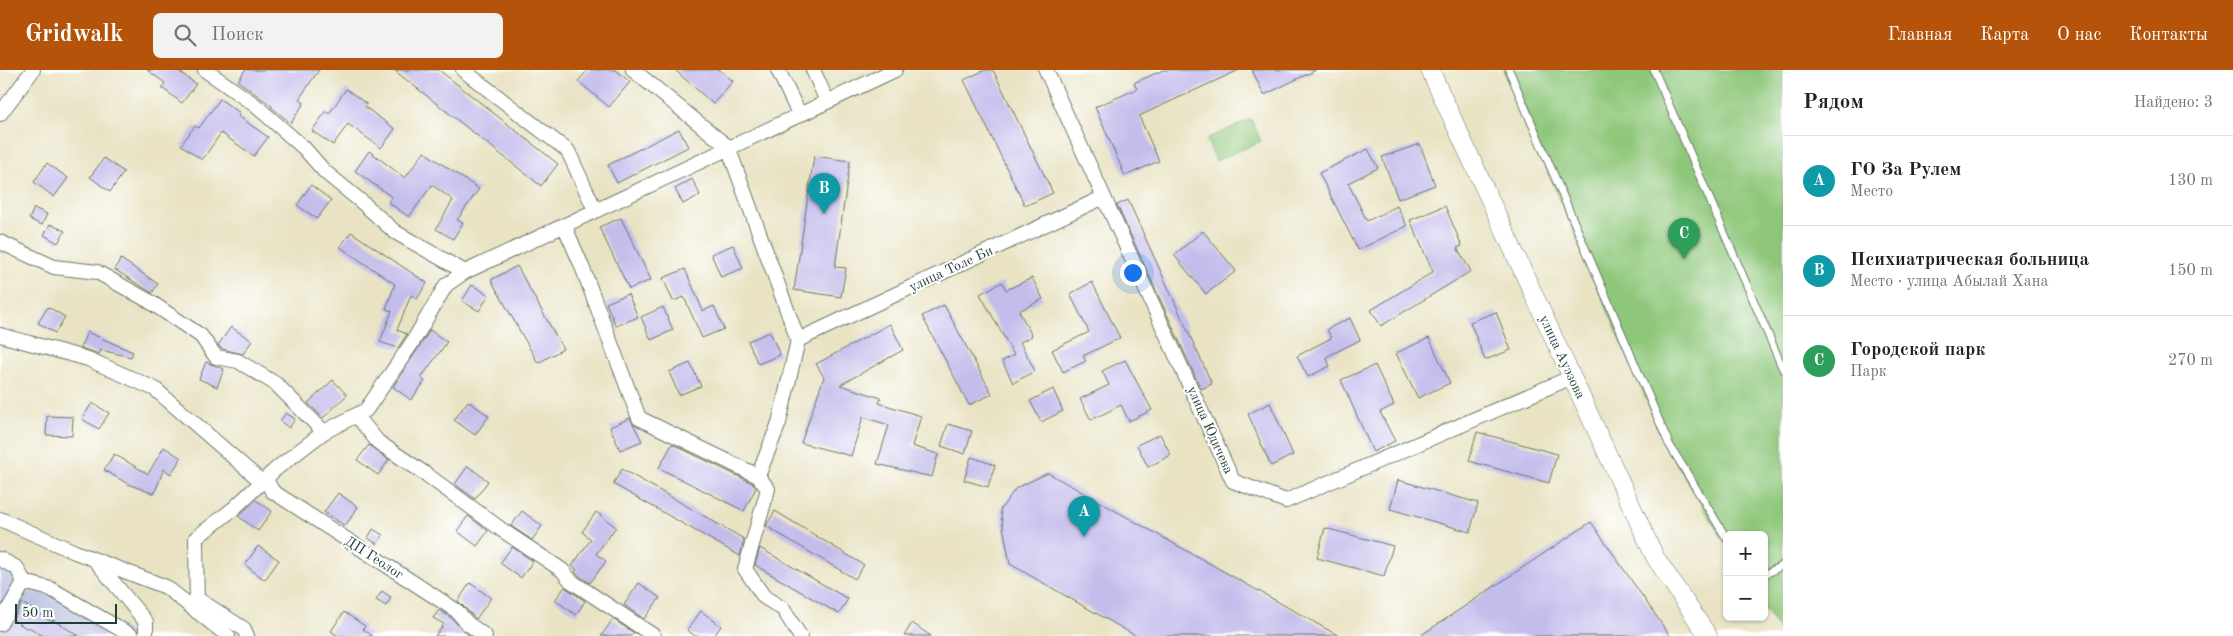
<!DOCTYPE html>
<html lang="ru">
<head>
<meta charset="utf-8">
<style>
	:root { --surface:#fff; --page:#f2f2f2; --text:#222; --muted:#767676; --line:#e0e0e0; --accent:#b45309 }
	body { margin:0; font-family:"Old Standard TT",serif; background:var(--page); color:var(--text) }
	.controls { position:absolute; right:15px; bottom:15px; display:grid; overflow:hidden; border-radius:8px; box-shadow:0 1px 4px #0004 }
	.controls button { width:45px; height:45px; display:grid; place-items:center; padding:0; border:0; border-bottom:1px solid var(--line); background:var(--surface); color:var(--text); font:25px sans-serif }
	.scale { position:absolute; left:15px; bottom:12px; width:102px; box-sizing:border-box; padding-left:5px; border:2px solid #1f3d34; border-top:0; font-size:14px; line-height:18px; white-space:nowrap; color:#1f3d34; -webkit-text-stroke:4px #fff; paint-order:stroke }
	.you { position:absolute; left:1132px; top:202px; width:18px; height:18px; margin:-12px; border:4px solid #fff; border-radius:50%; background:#1a73e8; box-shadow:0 0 0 8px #1a73e833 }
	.badge { display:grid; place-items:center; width:32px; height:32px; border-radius:50%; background:var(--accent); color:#fff; font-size:16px; font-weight:700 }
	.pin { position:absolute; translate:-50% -41px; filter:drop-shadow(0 1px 2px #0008) }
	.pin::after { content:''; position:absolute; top:26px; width:18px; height:15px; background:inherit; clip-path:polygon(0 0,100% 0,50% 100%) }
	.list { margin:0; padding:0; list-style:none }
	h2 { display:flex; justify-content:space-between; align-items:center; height:65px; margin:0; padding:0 20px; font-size:21px }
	h2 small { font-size:16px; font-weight:400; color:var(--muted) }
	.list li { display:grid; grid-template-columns:32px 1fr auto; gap:15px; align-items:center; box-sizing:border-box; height:90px; padding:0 20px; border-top:1px solid var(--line) }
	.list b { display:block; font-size:19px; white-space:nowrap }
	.list p { margin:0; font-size:16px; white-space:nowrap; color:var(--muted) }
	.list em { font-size:16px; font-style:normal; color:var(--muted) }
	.icon { flex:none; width:28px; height:28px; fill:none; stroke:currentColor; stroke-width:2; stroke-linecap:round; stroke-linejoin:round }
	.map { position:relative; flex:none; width:1783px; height:566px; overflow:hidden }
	header { display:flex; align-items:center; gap:30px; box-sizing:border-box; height:70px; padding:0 25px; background:var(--accent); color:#fff }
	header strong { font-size:24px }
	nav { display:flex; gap:28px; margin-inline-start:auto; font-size:18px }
	.search { width:350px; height:45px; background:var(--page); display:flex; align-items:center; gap:12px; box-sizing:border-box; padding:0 18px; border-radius:8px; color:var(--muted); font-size:19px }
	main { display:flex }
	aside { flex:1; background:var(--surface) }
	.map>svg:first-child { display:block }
</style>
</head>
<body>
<header>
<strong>Gridwalk</strong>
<div class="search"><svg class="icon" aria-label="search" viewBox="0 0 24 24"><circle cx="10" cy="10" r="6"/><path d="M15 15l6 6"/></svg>Поиск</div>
<nav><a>Главная</a><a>Карта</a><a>О нас</a><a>Контакты</a></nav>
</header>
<main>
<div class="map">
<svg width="1783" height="566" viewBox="0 0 1783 566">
	<rect width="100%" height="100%" fill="#fff"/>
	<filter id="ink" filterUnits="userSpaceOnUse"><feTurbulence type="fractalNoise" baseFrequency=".02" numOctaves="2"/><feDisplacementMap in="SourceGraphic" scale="10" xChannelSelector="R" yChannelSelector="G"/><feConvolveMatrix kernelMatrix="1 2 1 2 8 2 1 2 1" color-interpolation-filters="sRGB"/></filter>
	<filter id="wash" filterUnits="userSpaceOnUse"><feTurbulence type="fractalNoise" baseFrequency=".0096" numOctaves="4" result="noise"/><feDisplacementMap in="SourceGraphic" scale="20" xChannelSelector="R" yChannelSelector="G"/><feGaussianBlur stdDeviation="1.12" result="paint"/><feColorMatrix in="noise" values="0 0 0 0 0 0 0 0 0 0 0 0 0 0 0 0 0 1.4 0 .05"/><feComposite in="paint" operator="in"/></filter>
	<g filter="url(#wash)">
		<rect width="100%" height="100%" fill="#e9e3c4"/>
		<path fill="#bcc3de" d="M0,489L138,566H0Z"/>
		<path fill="#8fc77a" stroke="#578257" d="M1504,0H1783V566L1764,537V465H1727V476L1667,377Z
			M1251,49L1261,71L1216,91L1206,69Z"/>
		<g id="blocks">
			<path fill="#c4bdec" d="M147,0H177L196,14L182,33L162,18L165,13Z
				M245,0H319L299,29L304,33L291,53L271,37L272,36L238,11Z
				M394,0H439L558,94L541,116Z
				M588,0H616L630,12L609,37L578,11Z
				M675,0H720L733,11L713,34Z
				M985,0H993L1053,123L1025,136L964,10Z
				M1163,0H1239L1139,46L1159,91L1125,106L1095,37L1137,19L1134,13Z
				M1252,0H1316L1264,25Z
				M346,19L367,34L365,37L395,59L381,78L348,54L333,75L312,61L326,41L329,44Z
				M220,29L240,43L238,46L268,67L254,86L221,63L202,90L181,75L195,56L199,58Z
				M679,59L688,77L617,113L608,95Z
				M1420,74L1435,115L1398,129L1382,87Z
				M1368,79L1378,98L1348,113L1367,151L1397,136L1407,156L1358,180L1319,103Z
				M369,81L405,108L424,82L479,119L457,150L463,153L453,169L436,159L453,130L432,115L409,147L388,132L392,127L355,101Z
				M814,86L850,91L835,197L846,198L841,227L794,220Z
				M104,88L124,102L110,122L90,107Z
				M47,93L68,108L54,127L34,112Z
				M692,109L700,125L683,134L675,119Z
				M311,115L331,130L317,149L297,135Z
				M1128,130L1212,314L1201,319L1117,135Z
				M1445,136L1462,176L1457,178L1471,201L1381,256L1371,240L1433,202L1410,150Z
				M34,138L47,144L42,155L29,149Z
				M621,148L651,210L629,219L599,157Z
				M50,154L65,161L58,173L44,165Z
				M1203,161L1236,201L1206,224L1174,185Z
				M351,162L427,213L417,229L411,225L397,260L407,264L398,278L380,272L392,241L386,239L395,214L340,177Z
				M733,175L743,198L721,207L711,184Z
				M121,189L158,214L152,223L114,199Z
				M517,196L563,279L538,293L491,210Z
				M685,199L703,241L714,236L724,259L702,268L684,227L673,231L663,208Z
				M1032,208L1043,229L1019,241L1032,266L1020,272L1035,301L1013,313L1002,291L1014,285L980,224L1002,212L1006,220Z
				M1092,212L1120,268L1083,286L1086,291L1063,302L1052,280L1089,262L1070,224Z
				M472,215L489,225L479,241L462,231Z
				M628,224L638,247L616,256L606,233Z
				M944,235L992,324L969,335L922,246Z
				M48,237L65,247L55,263L38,253Z
				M663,237L673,260L651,270L641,247Z
				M1496,242L1511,280L1485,290L1470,252Z
				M1350,248L1360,270L1326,287L1330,296L1308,307L1297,286L1331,268L1327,259Z
				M890,254L903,280L840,315L881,328L879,333L921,346L912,376L938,384L932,407L877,394L889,355L863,347L851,386L801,373L824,307L816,294Z
				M231,257L252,271L243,284L222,279L218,275Z
				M430,260L447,272L421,308L425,311L411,330L393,317Z
				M87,262L133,282L131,287L101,280L99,284L80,278Z
				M770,262L780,285L758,294L748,271Z
				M1429,268L1450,313L1418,328L1396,283Z
				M1125,290L1152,340L1129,351L1121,335L1091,350L1080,329L1109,315L1102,301Z
				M206,292L224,299L217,317L199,309Z
				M690,293L701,316L679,325L669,302Z
				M1375,295L1394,335L1380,342L1395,371L1373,382L1341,310Z
				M333,310L347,325L323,348L308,333Z
				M1053,319L1063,341L1041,352L1030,331Z
				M468,331L489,346L475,365L454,350Z
				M92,333L109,343L99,359L82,349Z
				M1270,333L1293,385L1271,396L1248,344Z
				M286,343L295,349L289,358L280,351Z
				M47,346L73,347L72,366L46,365Z
				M630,348L642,371L620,380L610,357Z
				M948,354L972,361L965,384L941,376Z
				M1477,362L1557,384L1549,413L1469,391Z
				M1160,364L1171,385L1148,397L1137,375Z
				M672,374L752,413L756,418L744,441L659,398Z
				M369,375L389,390L378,405L357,390Z
				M164,377L181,388L171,404L164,399L154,424L128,414L104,400L114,384L148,404Z
				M971,387L995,395L988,417L964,410Z
				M468,396L488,411L475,429L455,414Z
				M622,399L744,469L740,486L613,414Z
				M1048,403L1339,566H1136L1010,494L1000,440L1016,418Z
				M1398,410L1478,433L1470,462L1390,439Z
				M338,423L358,437L345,456L324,442Z
				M256,430L272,441L258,461L238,446Z
				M522,441L542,456L532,470L511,456Z
				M775,441L864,495L855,509L766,456Z
				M596,442L616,457L596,484L606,491L590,513L577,504L575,502L577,500L572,496L591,469L582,462Z
				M468,446L488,461L477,476L457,461Z
				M1591,452L1670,566H1420Z
				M1325,458L1393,476L1384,506L1317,488Z
				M373,459L383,465L377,474L368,468Z
				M258,476L279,490L265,510L245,495Z
				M512,477L533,491L521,508L500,493Z
				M760,478L848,529L839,544L755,495Z
				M470,513L491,528L476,549L458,531Z
				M639,513L660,528L644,549L624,535Z
				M565,517L585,531L576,545L555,530Z
				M382,521L391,527L386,536L376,530Z
				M22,533L52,552L53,550L79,566H43L29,557L27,559L13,549Z
				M439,540L451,548L470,566H435L444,554L433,548Z
				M701,541L721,556L714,566H695L687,560Z
				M344,542L365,556L363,559L373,566H338L331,561Z
				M613,549L634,563L631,566H601Z
				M912,553L931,566H904Z"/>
		</g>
	</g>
	<g filter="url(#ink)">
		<use href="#blocks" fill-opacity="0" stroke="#676" stroke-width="1"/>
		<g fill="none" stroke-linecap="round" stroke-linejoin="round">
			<defs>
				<path id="service" d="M1509,0L1669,374L1727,469
					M1654,0L1783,299
					M1764,505L1783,495"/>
				<path id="minor" d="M205,0L255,35L304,78L325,102L363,133L395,162L465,202
					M463,0L568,81L595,140
					M778,0L799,44
					M813,0L827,31
					M1046,0L1233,411L1286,431L1572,307
					M0,44L33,0
					M564,155L581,194L639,348L758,406L779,353L798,270L728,77L633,0
					M0,172L54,197L97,202L149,231L201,266L216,287L238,291L276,314L324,362
					M0,265L88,289L155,319L262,412
					M798,270L1104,127
					M356,345L378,372L427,405L502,460L562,500L571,511L654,566
					M758,406L768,419L745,499L764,527L783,539L800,566
					M266,409L272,421L457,541L467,553L485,566
					M0,449L75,482L166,517L228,566
					M0,489L17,498L24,512L0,554
					M95,490L146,552V566
					M24,512L51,519L132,566
					M196,528L244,559L247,566
					M197,542L196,468L233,439L277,398L324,362L366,340L412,273L446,215L465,202L895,0"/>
				<path id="tertiary" d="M1430,0L1655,487L1708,566"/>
			</defs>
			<use href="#service" stroke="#676" stroke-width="9"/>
			<use href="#minor" stroke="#676" stroke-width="16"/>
			<use href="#tertiary" stroke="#676" stroke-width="19"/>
			<use href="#service" stroke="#fff" stroke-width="7"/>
			<use href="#minor" stroke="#fff" stroke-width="14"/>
			<use href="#tertiary" stroke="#fff" stroke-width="18"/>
		</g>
	</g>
	<g text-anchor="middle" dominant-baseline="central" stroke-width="4" stroke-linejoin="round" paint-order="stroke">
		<g font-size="14" fill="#1f3d34" stroke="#fff">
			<text transform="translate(951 199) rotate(-25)">улица Толе Би</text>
			<text transform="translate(1562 287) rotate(65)">улица Ауэзова</text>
			<text transform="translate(1210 360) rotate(66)">улица Юдичева</text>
			<text transform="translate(374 488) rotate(33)">ДП Геолог</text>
		</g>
	</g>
</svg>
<div class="controls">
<button>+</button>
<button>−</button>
</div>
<div class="scale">50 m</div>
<div class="you"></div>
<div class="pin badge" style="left:1084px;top:467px;background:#0f9aa8">A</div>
<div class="pin badge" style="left:824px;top:144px;background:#0f9aa8">B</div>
<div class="pin badge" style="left:1684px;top:189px;background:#2e9e5b">C</div>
</div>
<aside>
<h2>Рядом<small>Найдено: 3</small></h2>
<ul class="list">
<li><span class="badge" style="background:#0f9aa8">A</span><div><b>ГО За Рулем</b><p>Место</p></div><em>130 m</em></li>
<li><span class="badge" style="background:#0f9aa8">B</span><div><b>Психиатрическая больница</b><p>Место · улица Абылай Хана</p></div><em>150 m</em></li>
<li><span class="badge" style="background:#2e9e5b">C</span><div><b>Городской парк</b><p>Парк</p></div><em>270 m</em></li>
</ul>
</aside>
</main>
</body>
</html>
